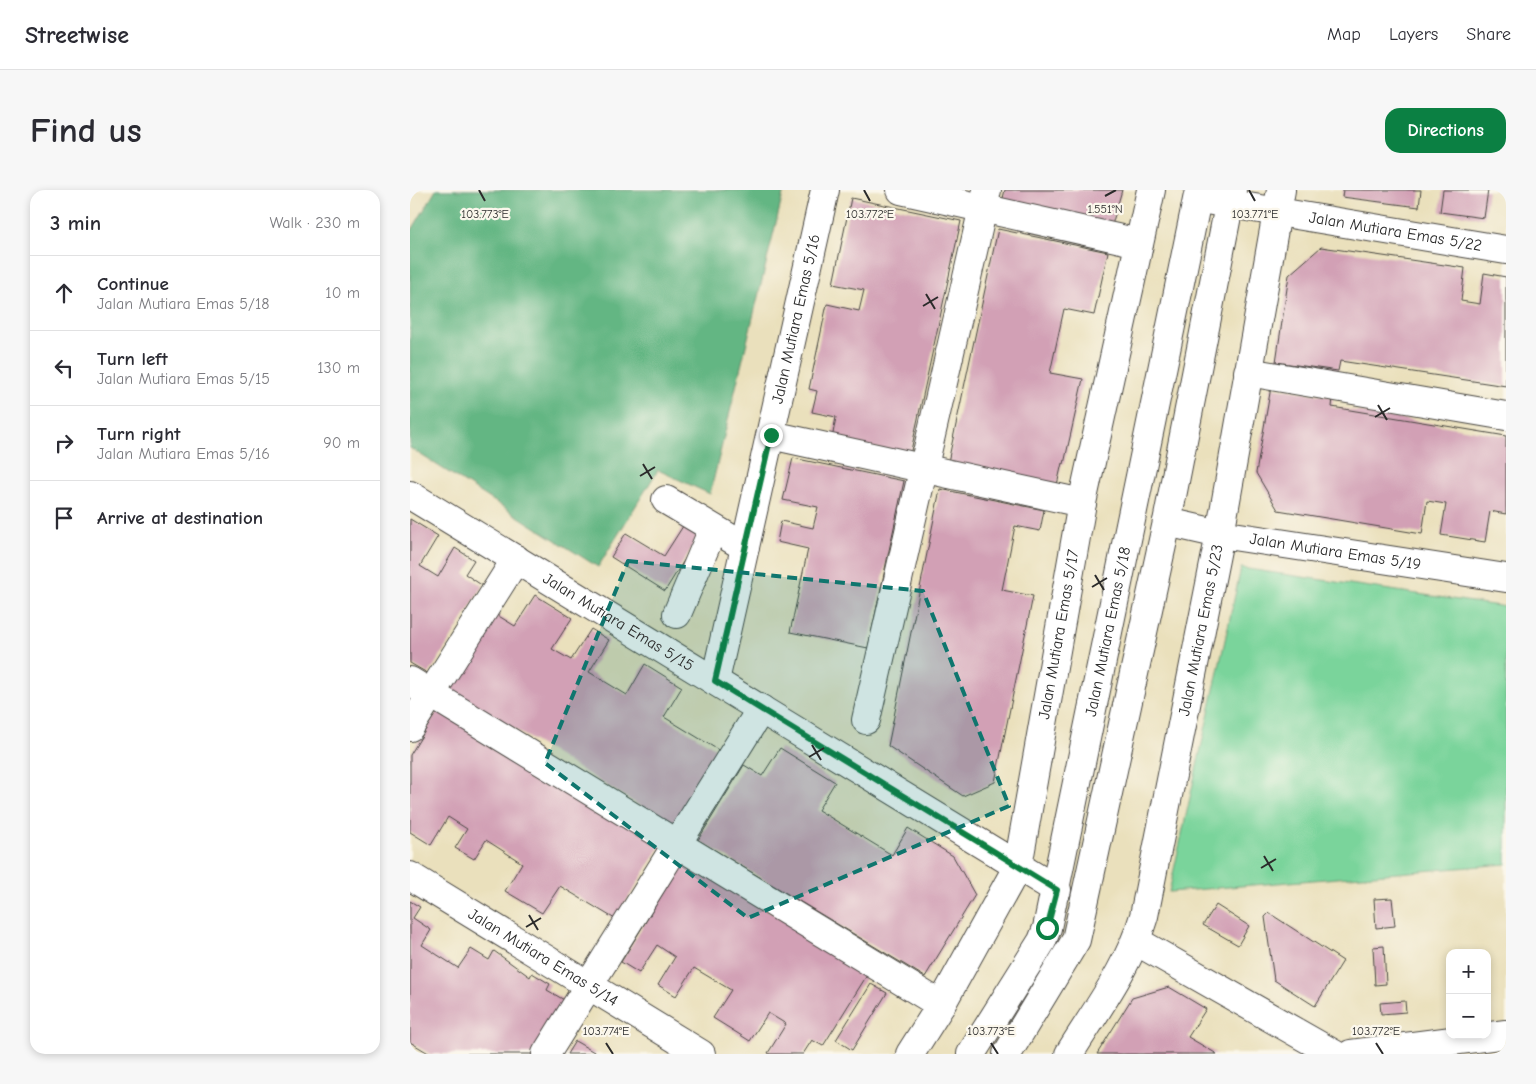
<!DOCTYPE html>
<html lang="en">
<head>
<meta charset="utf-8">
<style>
	:root { --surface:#fff; --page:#f7f7f7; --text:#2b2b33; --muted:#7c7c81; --line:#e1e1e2; --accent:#0b8043 }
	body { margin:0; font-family:"Comic Neue",sans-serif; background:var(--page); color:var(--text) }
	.controls { position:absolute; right:15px; bottom:15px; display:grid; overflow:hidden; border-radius:10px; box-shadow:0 2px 8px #0003 }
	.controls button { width:45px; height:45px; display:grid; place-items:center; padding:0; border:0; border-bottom:1px solid var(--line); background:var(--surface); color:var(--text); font:25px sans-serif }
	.stop { position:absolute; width:15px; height:15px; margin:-11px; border:4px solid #0b8043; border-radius:50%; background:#fff }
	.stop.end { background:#0b8043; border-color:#fff; box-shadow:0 1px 5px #0008 }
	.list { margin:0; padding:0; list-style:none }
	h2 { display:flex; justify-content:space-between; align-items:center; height:65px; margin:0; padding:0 20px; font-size:21px }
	h2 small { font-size:16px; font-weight:400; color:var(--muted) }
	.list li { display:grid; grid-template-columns:32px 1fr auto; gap:15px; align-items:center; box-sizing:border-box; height:75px; padding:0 20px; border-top:1px solid var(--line) }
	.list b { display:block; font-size:19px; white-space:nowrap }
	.list p { margin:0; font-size:16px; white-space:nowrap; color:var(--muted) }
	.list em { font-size:16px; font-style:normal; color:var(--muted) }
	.icon { flex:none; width:28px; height:28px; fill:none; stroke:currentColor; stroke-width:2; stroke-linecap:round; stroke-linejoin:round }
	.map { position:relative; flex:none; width:1096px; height:864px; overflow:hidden; border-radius:15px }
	header { display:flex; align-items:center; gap:30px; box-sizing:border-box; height:70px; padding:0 25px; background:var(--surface); border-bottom:1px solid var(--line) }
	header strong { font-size:24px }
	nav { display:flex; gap:28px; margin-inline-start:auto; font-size:18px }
	.intro { display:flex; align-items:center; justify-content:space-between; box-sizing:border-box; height:120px; padding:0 30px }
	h1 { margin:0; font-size:35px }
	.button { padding:12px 22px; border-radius:15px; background:var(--accent); color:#fff; font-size:18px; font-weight:700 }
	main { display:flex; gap:30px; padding:0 30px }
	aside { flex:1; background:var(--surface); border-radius:15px; box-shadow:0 2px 8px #0003 }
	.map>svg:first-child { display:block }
</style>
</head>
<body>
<header>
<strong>Streetwise</strong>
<nav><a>Map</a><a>Layers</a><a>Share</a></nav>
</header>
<div class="intro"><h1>Find us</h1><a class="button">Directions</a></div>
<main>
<aside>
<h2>3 min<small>Walk · 230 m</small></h2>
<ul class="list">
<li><svg class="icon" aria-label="ahead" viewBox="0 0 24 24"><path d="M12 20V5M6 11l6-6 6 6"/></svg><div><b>Continue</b><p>Jalan Mutiara Emas 5/18</p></div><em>10 m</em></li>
<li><svg class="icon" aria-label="left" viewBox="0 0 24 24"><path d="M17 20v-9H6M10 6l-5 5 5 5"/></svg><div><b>Turn left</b><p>Jalan Mutiara Emas 5/15</p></div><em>130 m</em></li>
<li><svg class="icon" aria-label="right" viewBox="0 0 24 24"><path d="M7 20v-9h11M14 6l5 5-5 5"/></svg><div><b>Turn right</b><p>Jalan Mutiara Emas 5/16</p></div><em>90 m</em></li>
<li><svg class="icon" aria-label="arrive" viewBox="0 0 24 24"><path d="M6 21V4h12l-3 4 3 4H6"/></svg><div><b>Arrive at destination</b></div></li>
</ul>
</aside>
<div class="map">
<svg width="1096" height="864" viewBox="0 0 1096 864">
	<rect width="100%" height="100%" fill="#fbf7ec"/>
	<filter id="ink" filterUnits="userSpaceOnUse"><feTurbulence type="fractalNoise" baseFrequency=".02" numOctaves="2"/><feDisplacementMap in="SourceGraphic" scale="10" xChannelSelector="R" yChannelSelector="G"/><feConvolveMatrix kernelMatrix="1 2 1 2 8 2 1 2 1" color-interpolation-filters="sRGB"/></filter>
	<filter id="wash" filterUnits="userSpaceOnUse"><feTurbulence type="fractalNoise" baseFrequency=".0096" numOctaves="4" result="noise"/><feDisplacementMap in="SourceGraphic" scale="20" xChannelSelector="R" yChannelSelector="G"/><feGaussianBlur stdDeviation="1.12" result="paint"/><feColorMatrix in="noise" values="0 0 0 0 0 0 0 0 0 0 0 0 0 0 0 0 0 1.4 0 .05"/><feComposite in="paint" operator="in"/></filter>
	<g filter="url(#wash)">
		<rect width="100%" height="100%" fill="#eae0bc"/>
		<path fill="#7ad49b" stroke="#528063" d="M831,378L1096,417V674L759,702Z"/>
		<path fill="#63b683" stroke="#477057" d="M26,0H374L300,304L248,280L188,377L0,258V43Z"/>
		<g id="blocks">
			<path fill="#d2a0b5" d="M595,0H712L702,35L592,12Z
				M933,0H1011L1009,17L932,7Z
				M1033,0H1078L1074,28L1030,22Z
				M441,8L551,31L500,265L422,249L426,227L402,222L407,201L399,199L417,114L449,121L454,100L423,94Z
				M588,39L698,62L684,125L654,119L640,183L673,189L654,274L652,273L647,295L538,272Z
				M911,57L1055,78L1051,111L1070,114L1074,83L1096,87V196L930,171L928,181L866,172L879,85Z
				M861,197L923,207L922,217L1096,246V324L1080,321L1075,352L1031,345L1036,314L1017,311L1012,344L868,320L846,283Z
				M383,268L494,291L458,458L380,442L398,359L367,352L371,331L403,338L408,317L373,310Z
				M530,299L634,320L630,341L605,336L592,400L623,406L585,592L553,606L478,556Z
				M0,329L28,346L10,376L28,387L45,358L64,370L55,384L73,396L19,484L0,473Z
				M275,333L291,343L255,401L201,367L216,343L254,366Z
				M125,405L162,428L142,459L161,470L181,439L199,450L179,482L217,505L235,474L272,497L254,527L310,561L263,636L40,500L87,425L105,436Z
				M29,518L252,654L205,729L150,696L132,723L95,701L112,673L76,650L64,669L45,658L57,639L38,627L21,655L0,642V565Z
				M370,558L425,592L408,620L482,665L498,638L543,666L565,705L515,787L288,650L334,575L352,586Z
				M274,669L459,782L413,856L402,850L393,864H360L358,863L376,834L358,823L340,851L303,828L321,800L284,778L266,806L248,795L265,767L247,755L229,783L211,772Z
				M982,708L985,736L966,738L964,709Z
				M0,711L10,717L3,728L21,740L12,755L48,778L61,759L79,770L84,761L120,787L122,783L140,794L137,800L156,811L123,864H20L0,852Z
				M806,715L839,736L828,755L793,735Z
				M859,723L933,771L905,816L864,790L855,727Z
				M974,756L976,794L965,795L963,757Z
				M461,794L477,803L442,860L426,850Z
				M759,797L796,819L778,847L807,864H687L722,808Z
				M995,811L996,822L971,824L970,813Z
				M165,851L184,862L187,864H157Z"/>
		</g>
	</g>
	<g filter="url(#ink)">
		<use href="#blocks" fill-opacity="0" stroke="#484641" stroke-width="1"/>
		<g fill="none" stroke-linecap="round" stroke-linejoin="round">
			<defs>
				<g id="minor">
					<path d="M491,0L729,53"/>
					<path id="s1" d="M802,11L1096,60"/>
					<path d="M838,182L1096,226"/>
					<path d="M361,245L672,313"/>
					<path id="s2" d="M0,305L647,700"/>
					<path d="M256,310L335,357"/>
					<path id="s3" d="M757,332L810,344L1096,388"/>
					<path d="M267,424L303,339"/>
					<path d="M0,491L531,815"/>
					<path id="s4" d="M305,491L415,0"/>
					<path d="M456,530L577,0"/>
					<path d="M0,537L106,369"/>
					<path id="s5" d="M0,686L291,864"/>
					<path d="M726,751L924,864"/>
					<path d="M136,864L351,519"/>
					<path id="s6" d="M500,864L531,815L608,676L672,313L741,0"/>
					<path id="s7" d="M561,864L632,751L637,738L789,0"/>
					<path d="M597,864L666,750L757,332L822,0"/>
					<path id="s8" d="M659,864C686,820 719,777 734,726L810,344L871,0"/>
					<path d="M941,864L1096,844"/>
				</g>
			</defs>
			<use href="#minor" stroke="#484641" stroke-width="30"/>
			<use href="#minor" stroke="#fff" stroke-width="28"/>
		</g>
	</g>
	<g fill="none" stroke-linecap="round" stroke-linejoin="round" filter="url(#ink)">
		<path stroke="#0b8043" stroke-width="6" d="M361,245L305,491L647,700L637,738"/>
	</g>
	<path fill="#0f766e" fill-opacity="0.2" stroke="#0f766e" stroke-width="4" stroke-dasharray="10 6" stroke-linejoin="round" d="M218,371L513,401L599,616L338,728L135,573Z"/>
	<path fill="none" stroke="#2b2b2b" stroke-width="2" d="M69,0L75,11M454,0L460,11M839,0L845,11M695,6L706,0M516,104L525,119M513,116L528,107M968,215L977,230M965,227L980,218M233,274L242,289M230,286L245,277M685,385L694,400M682,397L697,388M402,555L411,570M399,567L414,558M854,666L863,681M851,678L866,669M119,725L128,740M116,737L131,728M196,853L203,864M581,853L588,864M966,853L973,864"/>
	<g text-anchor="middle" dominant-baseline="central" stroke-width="4.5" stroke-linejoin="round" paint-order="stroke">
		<g font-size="16" fill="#2b2b2b" stroke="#fbf7ec">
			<text stroke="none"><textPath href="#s1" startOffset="186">Jalan Mutiara Emas 5/22</textPath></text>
			<text stroke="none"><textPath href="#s4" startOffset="371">Jalan Mutiara Emas 5/16</textPath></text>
			<text stroke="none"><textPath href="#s3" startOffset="171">Jalan Mutiara Emas 5/19</textPath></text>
			<text stroke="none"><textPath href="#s2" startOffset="244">Jalan Mutiara Emas 5/15</textPath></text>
			<text stroke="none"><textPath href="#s7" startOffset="450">Jalan Mutiara Emas 5/18</textPath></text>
			<text stroke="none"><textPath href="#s8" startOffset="449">Jalan Mutiara Emas 5/23</textPath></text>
			<text stroke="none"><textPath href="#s6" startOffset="452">Jalan Mutiara Emas 5/17</textPath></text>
			<text stroke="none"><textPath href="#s5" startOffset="156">Jalan Mutiara Emas 5/14</textPath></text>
		</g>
	</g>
	<g font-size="12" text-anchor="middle" fill="#2b2b2b" stroke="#fbf7ec" stroke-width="4.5" stroke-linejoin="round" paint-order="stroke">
		<text x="695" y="23">1.551°N</text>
		<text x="75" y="28">103.773°E</text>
		<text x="460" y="28">103.772°E</text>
		<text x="845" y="28">103.771°E</text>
		<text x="196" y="845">103.774°E</text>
		<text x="581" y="845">103.773°E</text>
		<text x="966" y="845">103.772°E</text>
	</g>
</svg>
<div class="controls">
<button>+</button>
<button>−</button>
</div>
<div class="stop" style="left:637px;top:738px"></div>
<div class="stop end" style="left:361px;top:245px"></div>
</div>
</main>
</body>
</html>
